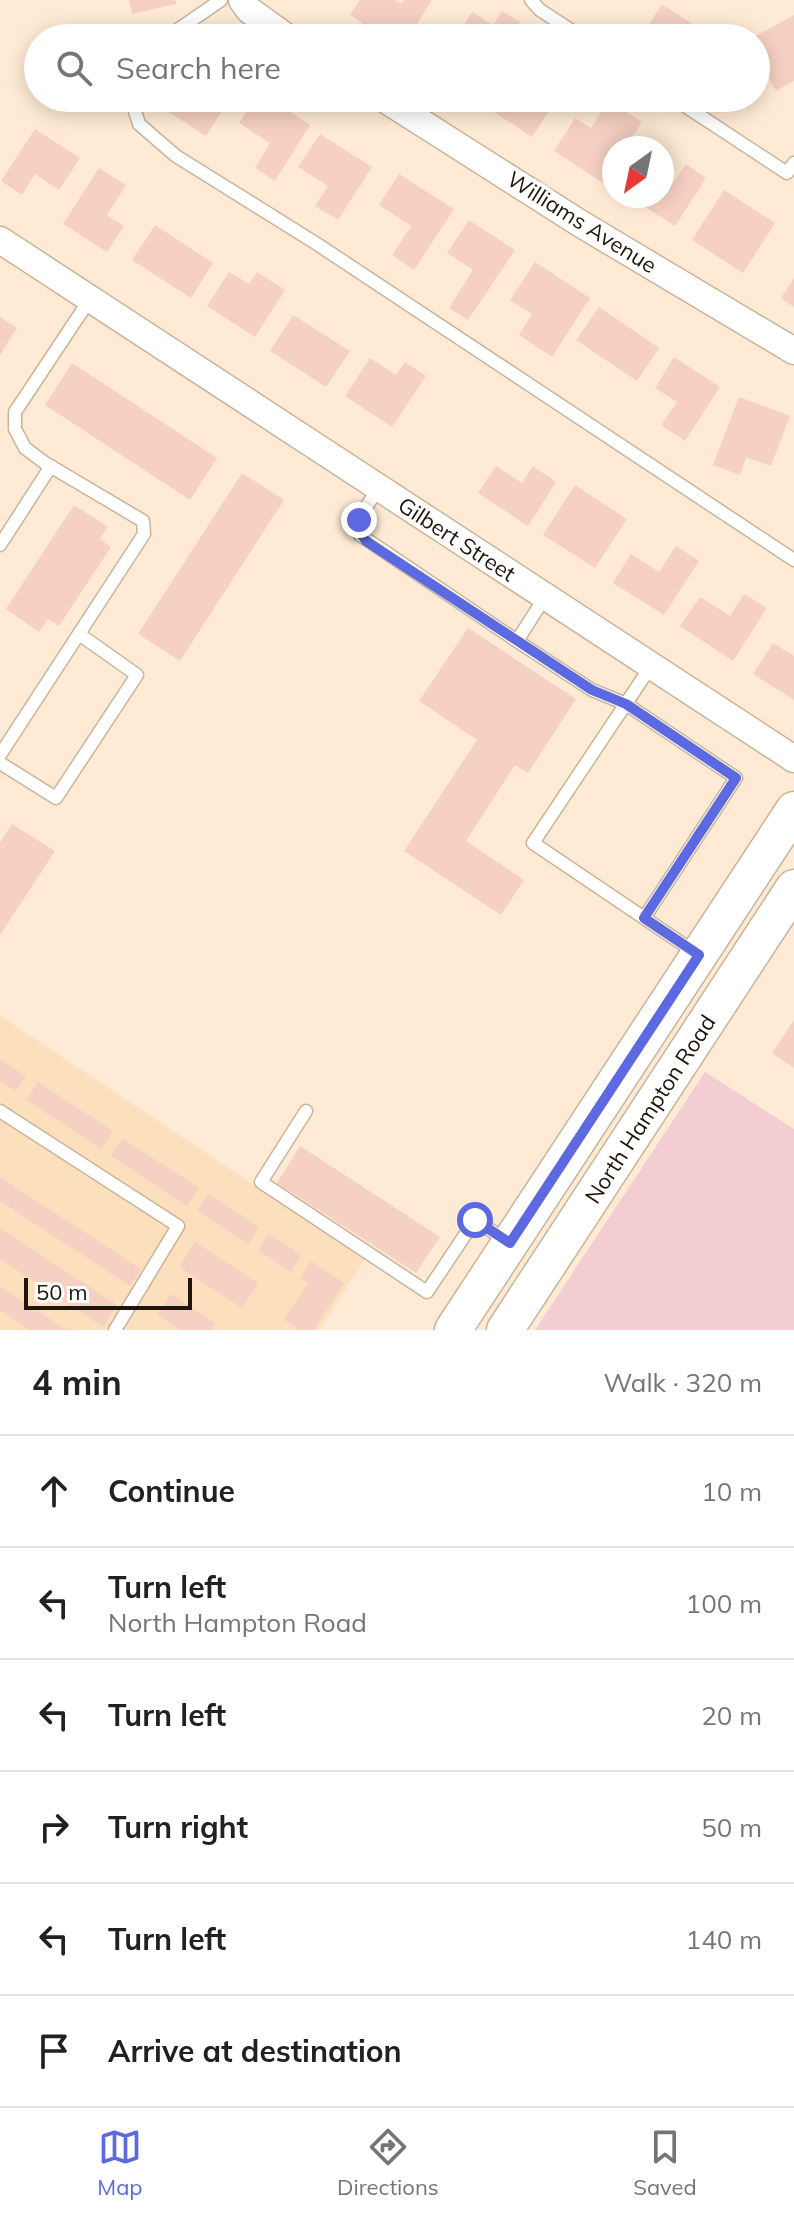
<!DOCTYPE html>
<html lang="en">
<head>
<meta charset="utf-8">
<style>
	:root { --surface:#fff; --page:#f6f6f6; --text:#202124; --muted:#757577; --line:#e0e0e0; --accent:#5d69e0 }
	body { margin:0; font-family:Mulish,sans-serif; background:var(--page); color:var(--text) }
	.compass { position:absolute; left:602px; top:136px; width:72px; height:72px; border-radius:50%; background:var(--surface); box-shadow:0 4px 20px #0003; rotate:213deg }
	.scale { position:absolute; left:24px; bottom:20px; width:168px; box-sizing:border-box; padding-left:8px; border:4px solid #1e160c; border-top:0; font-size:22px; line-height:28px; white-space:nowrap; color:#1e160c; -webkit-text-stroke:6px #fff; paint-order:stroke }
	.stop { position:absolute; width:24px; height:24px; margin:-18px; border:6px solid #5d69e0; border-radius:50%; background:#fff }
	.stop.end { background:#5d69e0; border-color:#fff; box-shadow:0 2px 8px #0008 }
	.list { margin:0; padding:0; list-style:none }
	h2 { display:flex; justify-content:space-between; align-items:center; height:104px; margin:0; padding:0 32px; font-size:34px }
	h2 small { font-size:26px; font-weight:400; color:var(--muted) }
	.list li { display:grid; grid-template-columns:52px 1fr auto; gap:24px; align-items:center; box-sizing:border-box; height:112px; padding:0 32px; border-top:2px solid var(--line) }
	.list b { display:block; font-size:30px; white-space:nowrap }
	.list p { margin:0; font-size:26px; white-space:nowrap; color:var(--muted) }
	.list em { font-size:26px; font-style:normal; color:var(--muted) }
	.icon { flex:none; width:44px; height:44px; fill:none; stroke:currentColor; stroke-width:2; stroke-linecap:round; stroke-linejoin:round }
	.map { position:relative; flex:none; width:794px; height:1330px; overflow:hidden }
	.search { position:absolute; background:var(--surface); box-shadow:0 4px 20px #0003; left:24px; right:24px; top:24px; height:88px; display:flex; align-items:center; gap:20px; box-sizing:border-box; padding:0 28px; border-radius:44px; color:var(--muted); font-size:30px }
	.sheet { height:776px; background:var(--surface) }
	nav { display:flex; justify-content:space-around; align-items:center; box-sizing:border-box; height:112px; border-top:2px solid var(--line); background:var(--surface); font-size:22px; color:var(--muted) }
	nav a { display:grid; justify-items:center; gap:4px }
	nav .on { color:var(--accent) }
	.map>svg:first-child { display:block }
</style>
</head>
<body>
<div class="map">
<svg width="794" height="1330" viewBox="0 0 794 1330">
	<rect width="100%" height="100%" fill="#ffebd5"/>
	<path fill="#fcdfbd" d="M0,1016L365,1259L319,1330H0Z"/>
	<path fill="#f3cdd2" d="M705,1072L794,1129V1330H535Z"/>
	<path fill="#f6d0c2" d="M129,0H175L176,4L132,14Z
		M360,0H395L402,4L404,0H432L408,38H385L350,15Z
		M662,4L714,38H640Z
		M502,11L520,22L510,38H455L472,12L493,25Z
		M794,15V81L776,91L756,55V38H752Z
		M175,98H230L206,136L167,111Z
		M255,98H269L310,125L275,181L255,168L270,143L239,123Z
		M487,98H558L532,137L483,105Z
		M609,100L642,122L625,148H614V165L603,183L554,151L575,118L591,128Z
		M35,129L80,158L59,190L35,174L22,195L1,181Z
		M320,134L372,167L338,220L315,206L328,186L298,167Z
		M686,164L706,178L675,226L628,196H662V176L673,183Z
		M99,168L126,185L107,215L124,226L107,252L63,224Z
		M399,174L454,209L414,270L392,255L411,226L379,205Z
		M724,190L775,223L743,273L692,240Z
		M469,220L515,250L468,320L449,308L473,270L447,253Z
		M155,225L213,263L191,298L132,260Z
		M535,262L590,298L552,357L519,335L532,314L510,300Z
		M229,272L249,284L257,272L285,290L255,337L207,306Z
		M794,278V307L781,298Z
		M599,307L659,348L637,381L576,340Z
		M293,315L350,351L326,387L270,351Z
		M0,317L17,328L0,355Z
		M674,357L720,387L685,441L661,425L677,402L655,388Z
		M370,358L396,375L405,362L426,376L392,427L345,396Z
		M72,363L217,458L190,500L45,405Z
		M739,397L790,416L771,466L746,457L740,475L713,465Z
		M496,466L522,483L533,466L556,482L528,526L478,493Z
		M242,473L284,500L180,661L138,634Z
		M575,485L627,519L595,568L543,535Z
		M74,505L108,527L100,539L111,547L59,626L48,619L39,632L6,609Z
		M676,546L699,561L664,615L613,583L631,554L659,572Z
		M744,594L767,608L733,661L680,626L700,597L730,616Z
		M468,628L576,699L528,773L515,765L466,841L524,880L501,915L404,851L477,740L419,701Z
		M773,643L794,656V700L753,674Z
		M12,824L55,851L0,935V843Z
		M794,1020V1068L772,1053Z
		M0,1059L26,1076L16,1091L0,1081Z
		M38,1082L113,1131L102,1149L26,1100Z
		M122,1138L199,1188L187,1206L111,1156Z
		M300,1146L440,1237L416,1273L277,1183Z
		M0,1177L141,1269L130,1286L0,1201Z
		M208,1194L259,1227L248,1244L197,1211Z
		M0,1228L117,1305L103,1327L0,1259Z
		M268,1234L302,1255L291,1272L258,1250Z
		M195,1242L258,1283L242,1308L179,1267Z
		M311,1261L344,1283L314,1330H300L284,1320L308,1283L300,1278Z
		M0,1286L67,1330H30L0,1310Z
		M171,1294L215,1323L210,1330H181L157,1315Z"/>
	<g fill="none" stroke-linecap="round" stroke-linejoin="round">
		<defs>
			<path id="lane" d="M531,0L540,10L583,38
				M166,38L221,0
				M131,98L139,124L176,156L317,244L794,560
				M673,98L787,173L794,163
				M379,488C370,502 354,519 360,535L517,641L545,597
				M0,545L51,466
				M517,641L592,690L626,704L736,778L644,918
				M651,666L533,843L696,953
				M0,755L144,534L143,521L45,463L25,448L15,429V412L90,299
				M0,763L56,798L137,675L79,634
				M0,1111L178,1226L115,1330
				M306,1111L261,1182L427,1292L475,1220L507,1241"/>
			<path id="street" d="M242,0L249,10L288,38
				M383,98L581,224L794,351
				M0,240L794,759"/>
			<path id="secondary" d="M453,1330L794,810
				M505,1330L794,888"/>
		</defs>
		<use href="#lane" stroke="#cab499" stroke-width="15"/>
		<use href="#street" stroke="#cab499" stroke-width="29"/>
		<use href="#secondary" stroke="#cab499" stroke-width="39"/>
		<use href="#lane" stroke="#fff" stroke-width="12"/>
		<use href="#street" stroke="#fff" stroke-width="26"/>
		<use href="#secondary" stroke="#fff" stroke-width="36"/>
	</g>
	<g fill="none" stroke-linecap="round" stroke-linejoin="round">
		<path stroke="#5d69e0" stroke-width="10" d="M359,520L357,528L366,541L592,690L626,704L736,778L644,918L699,955L510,1243L475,1220"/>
	</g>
	<g text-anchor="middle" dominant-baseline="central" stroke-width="8" stroke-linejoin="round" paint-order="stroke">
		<g font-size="22" fill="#1e160c" stroke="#fff">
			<text transform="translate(582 222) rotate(32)">Williams Avenue</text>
			<text transform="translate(457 539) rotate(33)">Gilbert Street</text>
			<text transform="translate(650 1109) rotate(-57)">North Hampton Road</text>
		</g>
	</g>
</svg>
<svg class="compass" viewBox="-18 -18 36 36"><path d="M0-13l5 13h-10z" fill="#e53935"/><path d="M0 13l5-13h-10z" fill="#757577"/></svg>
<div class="scale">50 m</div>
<div class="stop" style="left:475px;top:1220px"></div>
<div class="stop end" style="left:359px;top:520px"></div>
<div class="search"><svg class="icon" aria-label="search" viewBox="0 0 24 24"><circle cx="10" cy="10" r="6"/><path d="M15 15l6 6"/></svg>Search here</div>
</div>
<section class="sheet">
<h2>4 min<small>Walk · 320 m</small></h2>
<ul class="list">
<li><svg class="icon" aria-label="ahead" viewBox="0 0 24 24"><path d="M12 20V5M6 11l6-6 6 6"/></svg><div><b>Continue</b></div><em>10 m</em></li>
<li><svg class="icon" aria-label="left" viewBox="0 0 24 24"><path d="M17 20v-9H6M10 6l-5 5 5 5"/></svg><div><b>Turn left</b><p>North Hampton Road</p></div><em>100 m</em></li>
<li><svg class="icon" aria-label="left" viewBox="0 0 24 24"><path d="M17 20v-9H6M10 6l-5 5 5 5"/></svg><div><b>Turn left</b></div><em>20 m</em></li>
<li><svg class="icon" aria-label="right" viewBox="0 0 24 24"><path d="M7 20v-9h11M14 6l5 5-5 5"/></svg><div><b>Turn right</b></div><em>50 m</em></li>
<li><svg class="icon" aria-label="left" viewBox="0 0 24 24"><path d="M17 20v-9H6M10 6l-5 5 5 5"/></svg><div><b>Turn left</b></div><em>140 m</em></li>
<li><svg class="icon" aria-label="arrive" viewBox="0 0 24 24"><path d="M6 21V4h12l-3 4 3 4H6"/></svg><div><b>Arrive at destination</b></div></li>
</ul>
</section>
<nav>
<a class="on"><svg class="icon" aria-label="map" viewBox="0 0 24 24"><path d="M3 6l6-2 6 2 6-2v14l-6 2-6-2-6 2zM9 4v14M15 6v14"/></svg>Map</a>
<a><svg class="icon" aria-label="directions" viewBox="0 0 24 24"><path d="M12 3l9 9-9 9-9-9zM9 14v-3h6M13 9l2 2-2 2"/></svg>Directions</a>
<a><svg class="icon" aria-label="saved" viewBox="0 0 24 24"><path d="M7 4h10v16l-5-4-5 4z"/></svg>Saved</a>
</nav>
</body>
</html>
